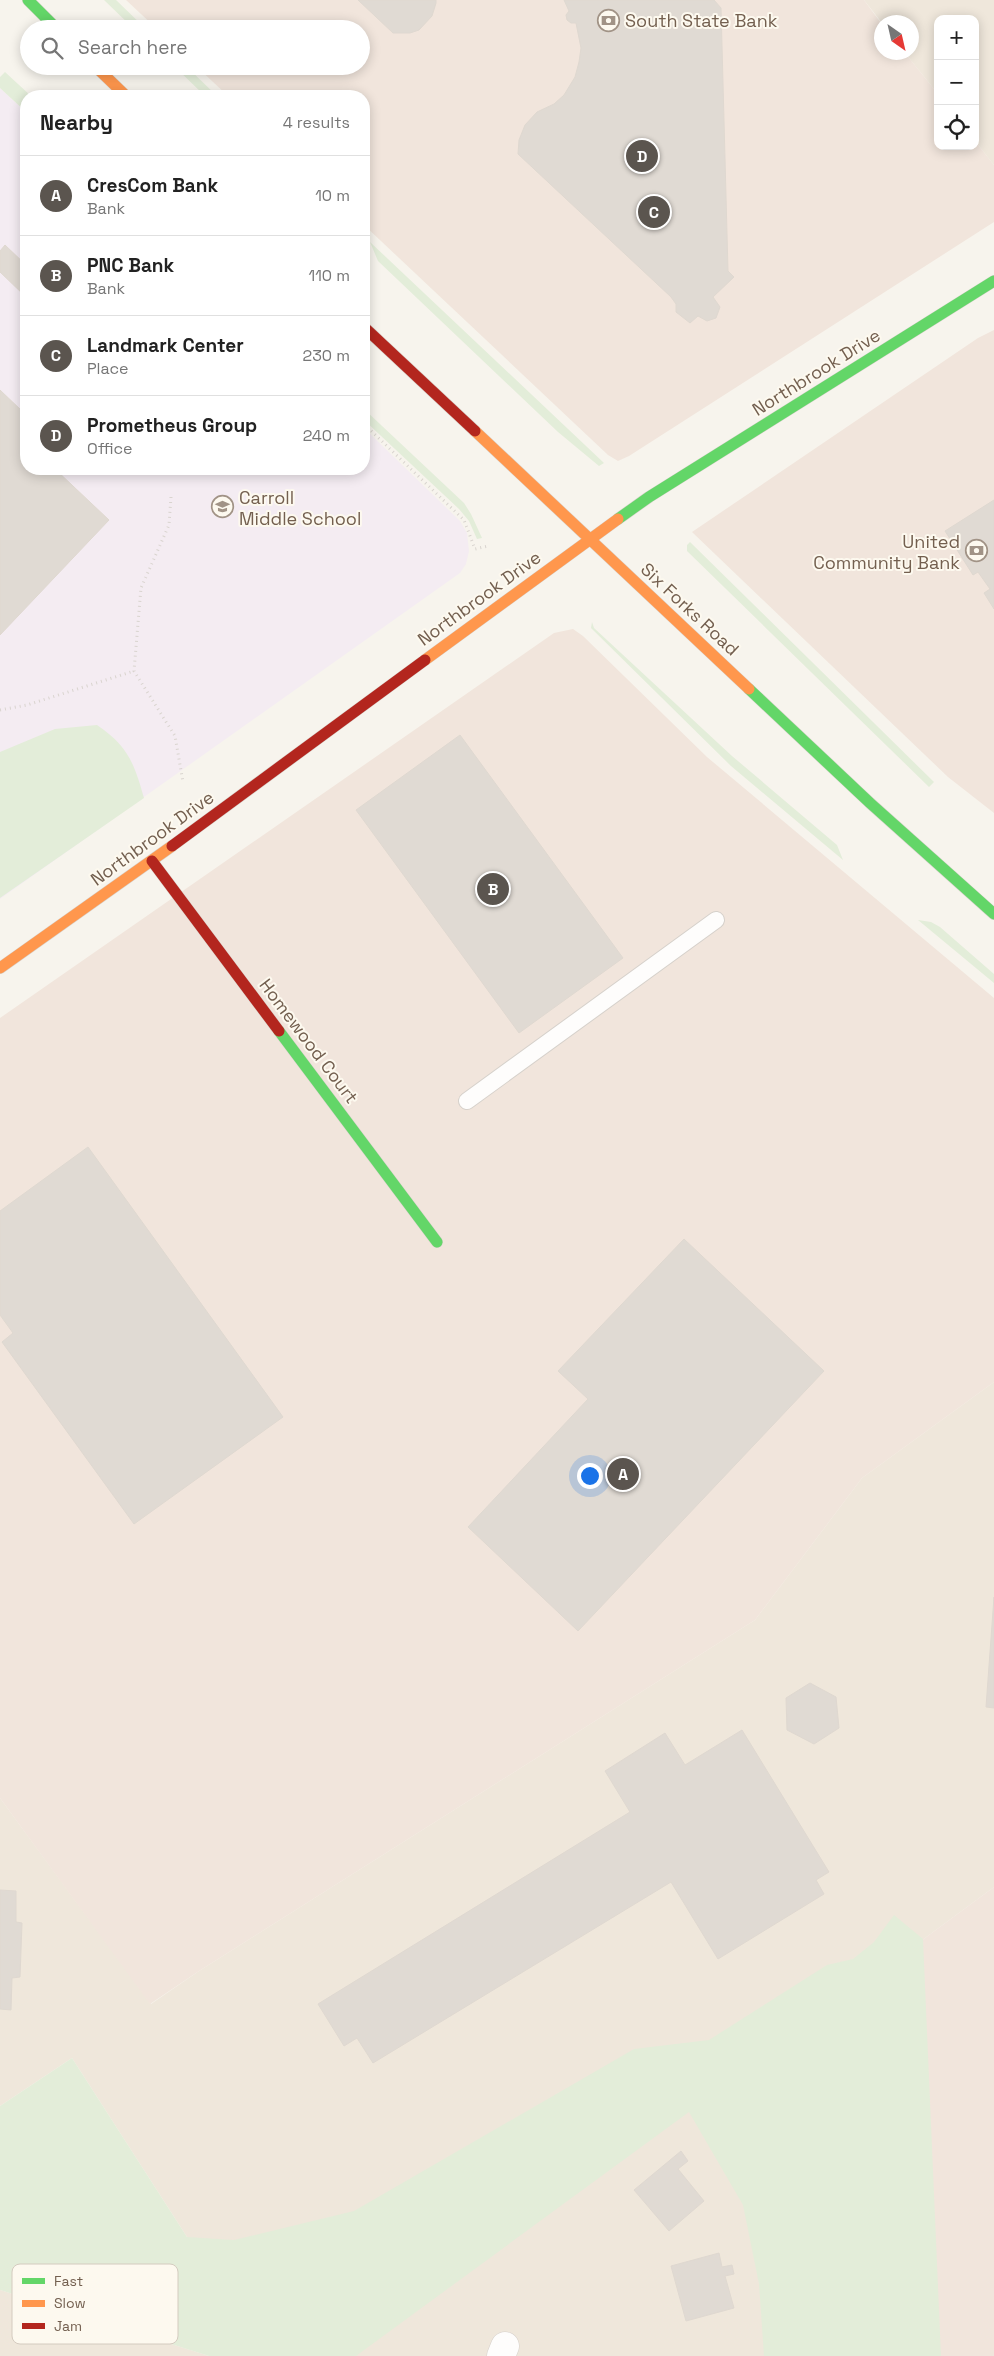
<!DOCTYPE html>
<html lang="en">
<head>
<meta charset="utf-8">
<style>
	:root { --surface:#fff; --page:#f6f6f6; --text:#222; --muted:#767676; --line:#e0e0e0; --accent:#5b554f }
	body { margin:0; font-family:"Space Grotesk",sans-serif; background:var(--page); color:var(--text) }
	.controls { position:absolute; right:15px; top:15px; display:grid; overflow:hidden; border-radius:10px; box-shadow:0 2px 12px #0003 }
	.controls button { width:45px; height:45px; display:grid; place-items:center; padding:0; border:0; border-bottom:1px solid var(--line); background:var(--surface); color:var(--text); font:25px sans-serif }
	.compass { position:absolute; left:874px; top:15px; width:45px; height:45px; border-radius:50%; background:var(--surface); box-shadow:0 2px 12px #0003; rotate:146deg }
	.you { position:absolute; left:589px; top:1475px; width:18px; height:18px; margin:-12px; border:4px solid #fff; border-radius:50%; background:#1a73e8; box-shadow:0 0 0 8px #1a73e833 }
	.badge { display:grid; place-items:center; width:32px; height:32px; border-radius:50%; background:var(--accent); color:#fff; font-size:16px; font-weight:700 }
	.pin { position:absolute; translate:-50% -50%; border:2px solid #fff; box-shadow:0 1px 5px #0006 }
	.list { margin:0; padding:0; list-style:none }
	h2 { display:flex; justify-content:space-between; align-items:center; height:65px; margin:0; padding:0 20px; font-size:21px }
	h2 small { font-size:16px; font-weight:400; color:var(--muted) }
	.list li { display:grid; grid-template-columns:32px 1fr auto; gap:15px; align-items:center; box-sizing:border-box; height:80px; padding:0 20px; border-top:1px solid var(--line) }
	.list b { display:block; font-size:19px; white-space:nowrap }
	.list p { margin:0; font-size:16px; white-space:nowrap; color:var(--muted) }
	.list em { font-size:16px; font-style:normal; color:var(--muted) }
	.icon { flex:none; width:28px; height:28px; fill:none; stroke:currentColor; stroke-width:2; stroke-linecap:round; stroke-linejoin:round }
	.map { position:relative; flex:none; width:994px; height:2356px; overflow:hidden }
	.search { position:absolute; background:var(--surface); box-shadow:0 2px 12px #0003; left:20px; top:20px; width:350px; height:55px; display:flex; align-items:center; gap:12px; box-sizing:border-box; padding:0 18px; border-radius:28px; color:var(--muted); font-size:19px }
	.panel { position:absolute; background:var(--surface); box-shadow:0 2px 12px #0003; left:20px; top:90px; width:350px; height:385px; border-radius:20px }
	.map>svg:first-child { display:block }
</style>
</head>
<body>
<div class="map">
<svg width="994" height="2356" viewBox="0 0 994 2356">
	<rect width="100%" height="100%" fill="#f7f4ed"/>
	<path fill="#efe7db" d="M864,0H994V165L975,141V19H938V94L905,53L912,52V22L882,23Z
		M994,1382V1887L833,2006L848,2356H285L187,2237L72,2058L0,2106V1798L151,2004L199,1971L755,1620L862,1478Z
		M0,2290L209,2356H0Z"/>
	<path fill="#f1e5dc" d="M126,0H864L881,23L882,52L905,53L938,94V146H975V141L994,165V222L629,456L618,461L608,455L364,225V96H228L196,66H361V29H157Z
		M994,330V813L948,777L692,532L978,338Z
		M573,629L583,636L707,757L994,998V1382L862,1478L755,1620L199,1971L150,2004L0,1798V1018L554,633Z
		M994,1887V2356H848L833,2006Z"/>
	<path fill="#f4ecf2" d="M0,88L26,112V469H364V428L460,521L467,533L469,551L466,564L460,573L0,899Z"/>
	<path fill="#e3edd9" d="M104,0H116L146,29H134Z
		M174,66H186L217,96H205Z
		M5,72L31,96H26V112L0,88V77Z
		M370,242L604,463L599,466L558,432L378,261Z
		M364,409L464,503L471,514L482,538L477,539L469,521L459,509L364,420Z
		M690,542L934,782L929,787L687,551V545Z
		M592,622L594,628L732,756L837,845L843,860L731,766L591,628Z
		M97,725C128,746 134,763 144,798L0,898V752L55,729Z
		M918,920L931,922L940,927L994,974V983Z
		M894,1915L923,1939L941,2356H764L759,2284L743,2205L689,2112L356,2356H209L0,2290V2106L72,2058L187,2237L234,2240L354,2211L634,2049L709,2040L827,1965L853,1959L874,1942Z"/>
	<path fill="#e0dad3" stroke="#dfd8d0" d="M358,0H436V3L432,16L419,30L410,33H393Z
		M564,0H714L721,8L728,271L734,277L713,297L720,307L716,318L707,321L698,316L690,323L676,312V304L671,297L518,154L519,140L525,125L537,112L554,104L564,95L575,77L579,62L581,48L576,23H571L567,20L566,15L569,11Z
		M5,245L26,265V297L0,272V251Z
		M0,390L22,411L26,406V433L22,438L26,442V469H55L109,520L0,635Z
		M994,500V609L984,593L990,589L978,572L973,575L945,531Z
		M460,735L623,958L519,1033L356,810Z
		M88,1147L283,1417L134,1524L2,1342L13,1333L0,1315V1211Z
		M684,1239L824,1371L578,1631L468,1527L588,1399L558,1371Z
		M994,1597V1708L986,1707Z
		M810,1683L836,1697L839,1728L814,1744L787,1730L786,1698Z
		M742,1730L829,1872L816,1880L824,1894L718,1959L671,1882L373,2063L357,2038L344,2046L318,2004L630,1812L605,1771L665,1733L685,1765Z
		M0,1890L16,1891V1922L22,1923L20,1977L12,1978L11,2010L0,2009Z
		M681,2151L688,2161L678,2169L704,2201L669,2231L634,2190Z
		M719,2253L722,2267L732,2265L734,2274L725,2276L734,2308L686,2321L671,2266Z"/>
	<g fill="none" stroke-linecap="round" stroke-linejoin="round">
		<defs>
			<path id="lane" d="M467,1101L716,920"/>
			<path id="street" d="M501,2356L505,2346"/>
			<path id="fast" d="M28,0L57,29
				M618,519L649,497L994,281
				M749,689L870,803L994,914
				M279,1031L437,1242"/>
			<path id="slow" d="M95,66L126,96
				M475,431L749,689
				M425,660L618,519
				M0,968L172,846"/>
			<path id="jam" d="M364,327L475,431
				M172,846L425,660
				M152,861L279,1031"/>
		</defs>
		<use href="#lane" stroke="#d6d1cb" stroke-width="18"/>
		<use href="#street" stroke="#d6d1cb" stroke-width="29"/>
		<use href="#fast" stroke="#d7d1cb" stroke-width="12"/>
		<use href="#slow" stroke="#d7d1cb" stroke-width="12"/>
		<use href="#jam" stroke="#d7d1cb" stroke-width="12"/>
		<path stroke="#d9d4cf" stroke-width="3" stroke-dasharray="1 4" stroke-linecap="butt" d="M364,424L464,520L475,549L488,546
			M171,497L169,525L141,588L134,671L175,736L183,782
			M0,710L27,705L134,671"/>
		<use href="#lane" stroke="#fefdfc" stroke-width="16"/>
		<use href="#street" stroke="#fefdfc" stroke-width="28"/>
		<use href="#fast" stroke="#63d668" stroke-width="11"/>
		<use href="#slow" stroke="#ff974d" stroke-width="11"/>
		<use href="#jam" stroke="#b3261e" stroke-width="11"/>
	</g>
	<defs>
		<symbol id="bank-ring" viewBox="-11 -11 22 22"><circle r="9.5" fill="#fdf9ef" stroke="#a19386" stroke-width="1.5"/><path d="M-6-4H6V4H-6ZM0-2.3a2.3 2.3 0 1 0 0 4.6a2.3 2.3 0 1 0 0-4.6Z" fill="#a19386"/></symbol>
		<symbol id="school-ring" viewBox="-11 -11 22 22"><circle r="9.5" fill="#fdf9ef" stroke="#a19386" stroke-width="1.5"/><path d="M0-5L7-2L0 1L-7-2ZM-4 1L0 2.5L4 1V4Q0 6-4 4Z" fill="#a19386"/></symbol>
	</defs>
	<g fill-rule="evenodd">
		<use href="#bank-ring" x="596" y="8" width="25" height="25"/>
		<use href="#school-ring" x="210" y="494" width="25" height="25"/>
		<use href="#bank-ring" x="964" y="538" width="25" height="25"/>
	</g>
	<g text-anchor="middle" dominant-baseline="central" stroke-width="4" stroke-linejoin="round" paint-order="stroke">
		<g font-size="18" fill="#735f4f" stroke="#fdf9ef" text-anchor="start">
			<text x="625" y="20">South State Bank</text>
			<text x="239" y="497">Carroll<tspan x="239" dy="21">Middle School</tspan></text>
			<text x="960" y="541" text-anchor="end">United<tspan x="960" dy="21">Community Bank</tspan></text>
		</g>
		<g font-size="18" fill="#735f4f" stroke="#fdf9ef">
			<text transform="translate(816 372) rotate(-32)">Northbrook Drive</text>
			<text transform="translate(479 598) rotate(-36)">Northbrook Drive</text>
			<text transform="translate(690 609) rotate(43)">Six Forks Road</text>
			<text transform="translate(152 838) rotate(-36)">Northbrook Drive</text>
			<text transform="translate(309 1041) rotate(53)">Homewood Court</text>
		</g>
	</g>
	<rect x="12" y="2264" width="166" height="80" rx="8" fill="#fdf9ef" stroke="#d4cbbf" stroke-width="1"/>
	<rect x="22" y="2278" width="23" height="6" fill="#63d668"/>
	<rect x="22" y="2300" width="23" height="7" fill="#ff974d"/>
	<rect x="22" y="2323" width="23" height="6" fill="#b3261e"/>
	<g font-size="14" fill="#735f4f">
		<text x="54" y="2286">Fast</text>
		<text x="54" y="2308">Slow</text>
		<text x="54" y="2331">Jam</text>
	</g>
</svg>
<div class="controls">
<button>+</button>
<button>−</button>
<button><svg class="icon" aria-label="locate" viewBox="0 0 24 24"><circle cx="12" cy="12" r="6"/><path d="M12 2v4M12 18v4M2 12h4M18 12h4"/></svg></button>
</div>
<svg class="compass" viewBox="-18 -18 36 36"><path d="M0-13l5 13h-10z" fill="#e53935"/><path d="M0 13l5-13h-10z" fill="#767676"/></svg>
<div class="you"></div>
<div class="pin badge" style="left:623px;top:1474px">A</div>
<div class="pin badge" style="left:493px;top:889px">B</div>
<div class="pin badge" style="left:654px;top:212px">C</div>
<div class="pin badge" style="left:642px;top:156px">D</div>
<div class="search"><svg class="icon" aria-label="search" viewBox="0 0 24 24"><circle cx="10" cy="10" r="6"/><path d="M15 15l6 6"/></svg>Search here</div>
<section class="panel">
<h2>Nearby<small>4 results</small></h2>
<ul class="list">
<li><span class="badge">A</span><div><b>CresCom Bank</b><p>Bank</p></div><em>10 m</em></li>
<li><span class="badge">B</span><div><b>PNC Bank</b><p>Bank</p></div><em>110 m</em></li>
<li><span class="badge">C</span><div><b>Landmark Center</b><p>Place</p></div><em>230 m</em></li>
<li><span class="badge">D</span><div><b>Prometheus Group</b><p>Office</p></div><em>240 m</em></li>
</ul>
</section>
</div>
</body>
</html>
